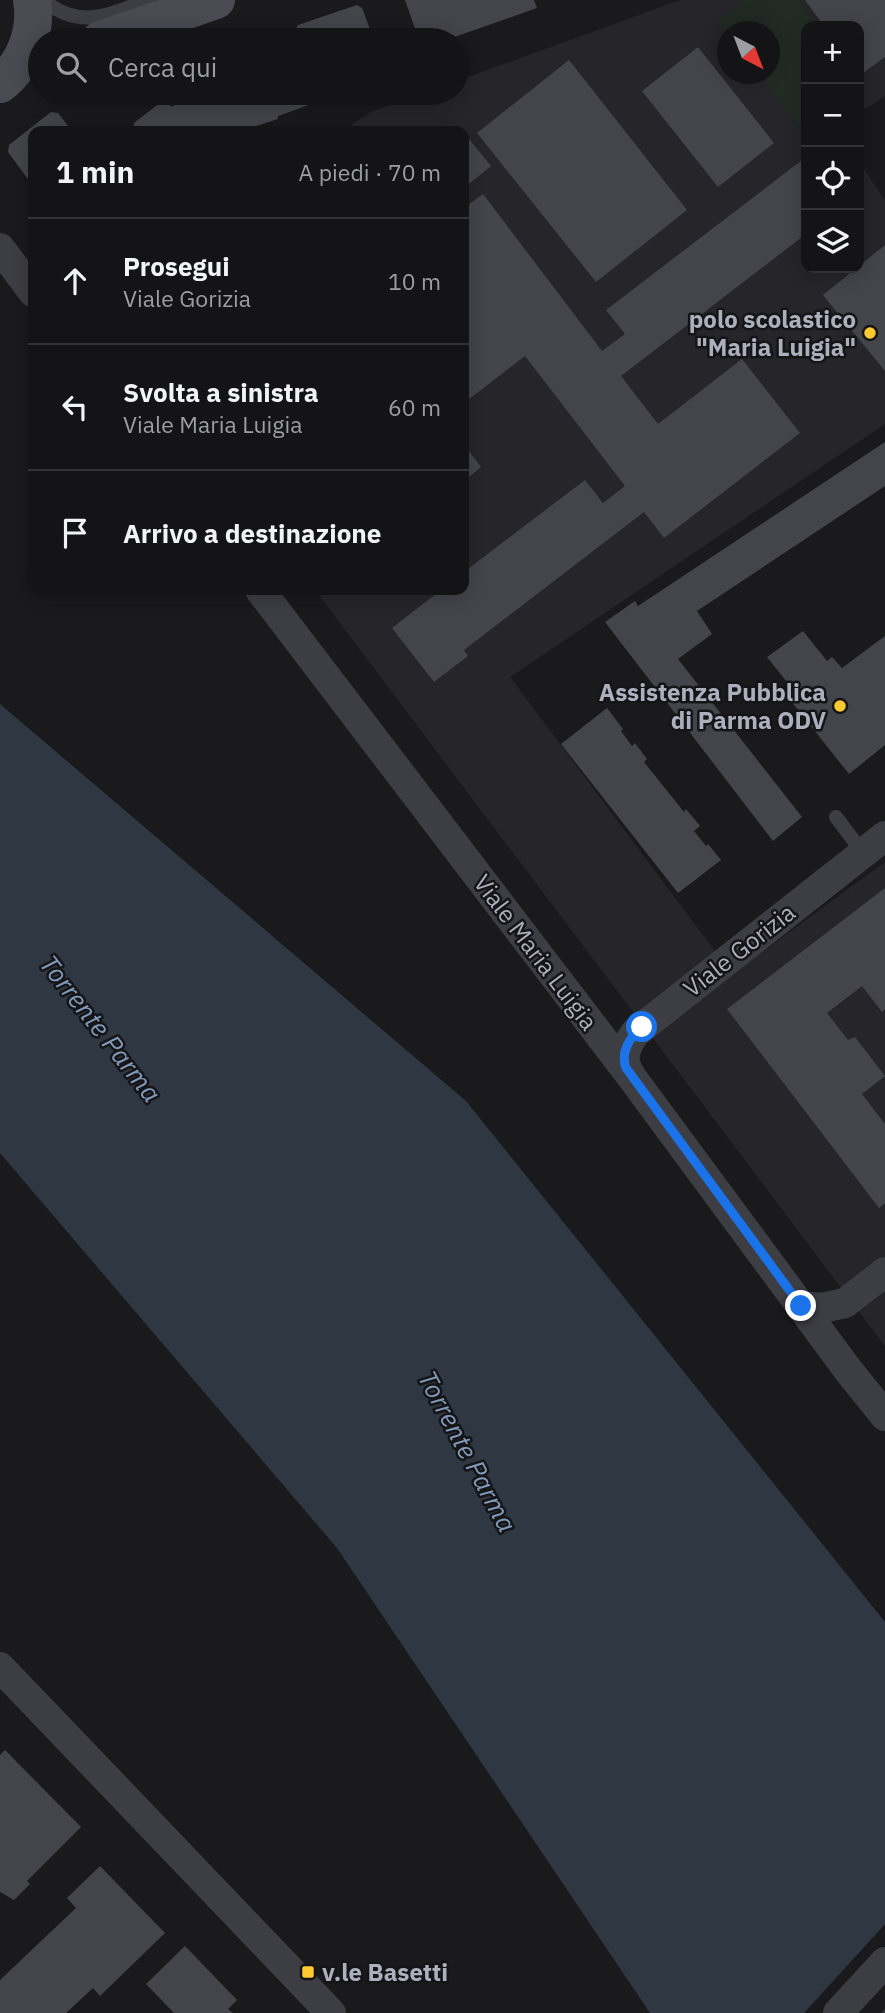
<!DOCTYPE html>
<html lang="it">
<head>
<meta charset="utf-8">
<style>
	:root { --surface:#141416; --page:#1d1d1f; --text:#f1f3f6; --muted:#9d9ea1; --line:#333335 }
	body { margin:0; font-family:"IBM Plex Sans",sans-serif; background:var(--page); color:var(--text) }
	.controls { position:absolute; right:21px; top:21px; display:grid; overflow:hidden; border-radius:14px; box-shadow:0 4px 18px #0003 }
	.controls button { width:63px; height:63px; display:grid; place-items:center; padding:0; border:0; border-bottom:2px solid var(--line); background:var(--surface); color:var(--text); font:35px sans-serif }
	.compass { position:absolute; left:717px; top:21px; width:63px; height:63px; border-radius:50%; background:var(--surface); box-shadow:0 4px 18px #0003; rotate:138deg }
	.stop { position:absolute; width:21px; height:21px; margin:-16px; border:5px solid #1a73e8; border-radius:50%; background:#fff }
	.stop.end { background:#1a73e8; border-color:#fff; box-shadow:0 2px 7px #0008 }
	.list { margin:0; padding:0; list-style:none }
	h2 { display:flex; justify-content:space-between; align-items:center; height:91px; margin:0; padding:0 28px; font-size:30px }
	h2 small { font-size:23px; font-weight:400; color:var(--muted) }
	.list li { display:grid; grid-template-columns:46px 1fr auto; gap:21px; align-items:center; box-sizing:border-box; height:126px; padding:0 28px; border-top:2px solid var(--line) }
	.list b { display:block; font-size:26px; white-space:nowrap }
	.list p { margin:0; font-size:23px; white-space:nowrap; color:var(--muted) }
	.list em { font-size:23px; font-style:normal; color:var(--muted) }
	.icon { flex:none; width:38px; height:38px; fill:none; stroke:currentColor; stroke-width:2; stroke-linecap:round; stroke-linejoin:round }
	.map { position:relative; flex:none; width:885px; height:2013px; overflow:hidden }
	.search { position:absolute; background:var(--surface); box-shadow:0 4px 18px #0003; left:28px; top:28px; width:441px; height:77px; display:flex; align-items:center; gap:18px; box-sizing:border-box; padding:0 24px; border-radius:38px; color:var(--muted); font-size:26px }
	.panel { position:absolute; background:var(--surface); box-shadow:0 4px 18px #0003; left:28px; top:126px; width:441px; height:469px; border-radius:14px }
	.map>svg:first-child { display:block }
</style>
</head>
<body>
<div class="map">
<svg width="885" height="2013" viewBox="0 0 885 2013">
	<rect width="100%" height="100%" fill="#1a1a1d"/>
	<path fill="#26262a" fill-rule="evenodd" d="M680,0H885V96L859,113V26H806V268H859V161L885,201V424L510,677L732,974L885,862V1346L315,590H464V131H342L371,112L423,93H457V81ZM728,32H770V74H728Z"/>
	<path fill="#212b24" d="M745,0H798L818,26H806V124L800,128L758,74H770V32H728L727,34L718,21Z"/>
	<path fill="#2f3842" d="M0,704L466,1101L885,1622V2013H650L337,1548L0,1153Z"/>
	<path fill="#1a1a1d" d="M885,1924V2009L881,2013H804Z"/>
	<path fill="#44454a" d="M405,0H534L537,8L446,40H419Z
		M805,0H885V57L860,75L859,73V26H824Z
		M357,5L362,8L374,40H297L294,32L298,25Z
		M698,47L774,143L718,187L642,91Z
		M569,60L687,210L596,282L477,133Z
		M190,93H333L334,96L278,116V119L253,127L248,131H135L133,129L134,123L161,102H168L172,107Z
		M51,112L58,113L72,131H33V186L8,152L9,145Z
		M469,139L491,166L464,188V143Z
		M806,157V234L621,376L658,424L742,359L800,433L664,538L644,512L464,650L468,656L434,682L392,628L441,590H464V572L585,480L603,503L625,486L525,356L464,403V208L483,194L602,351L625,334L606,310Z
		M885,245V371L823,295Z
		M885,442V486L697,611L712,634L678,659L802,817L773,841L605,622L635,601L638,606Z
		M464,445L481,467L464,481Z
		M803,631L827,661L832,657L842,668L885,636V745L849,774L783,691L790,686L767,657Z
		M607,708L623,729L621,731L632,746L635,743L647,759L644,762L684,812L686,809L700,826L694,831L706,846L708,844L721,860L678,893L561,744Z
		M885,888V1009L882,1012L862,986L827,1013L848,1040L855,1037L885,1076L862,1094L885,1124V1203L879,1208L727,1009Z
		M5,1750L81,1827L27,1881L30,1884L14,1900L0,1892V1755Z
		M100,1866L165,1933L100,1996L93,1988L66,2013H0V1980L76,1908L67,1898Z
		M185,1946L237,2000L228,2009L233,2013H174L146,1984Z"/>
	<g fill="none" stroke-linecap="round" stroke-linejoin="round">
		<path stroke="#3d3d44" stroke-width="14" d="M43,0C81,31 109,14 149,0
			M836,817L863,853"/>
		<path stroke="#3d3d44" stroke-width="30" d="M0,248L33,292
			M260,590L633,1079L848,1370L885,1416
			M631,1076C620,1059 625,1048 635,1033L885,836
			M801,1306L822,1308L845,1303L885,1272
			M0,1667L331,2013
			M838,2013L885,1962"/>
		<path stroke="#494a52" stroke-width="38" d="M100,40L216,0
			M0,84C25,65 37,31 32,0"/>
	</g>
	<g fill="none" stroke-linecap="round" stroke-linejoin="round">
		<path stroke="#1a73e8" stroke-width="9" d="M642,1027C630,1037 620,1052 626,1068L801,1306"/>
	</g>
	<g fill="#fdca32" stroke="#151518" stroke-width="2.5">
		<circle cx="870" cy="333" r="7"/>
		<circle cx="840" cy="706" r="7"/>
		<rect x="301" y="1965" width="14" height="14" rx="3.5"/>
	</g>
	<g text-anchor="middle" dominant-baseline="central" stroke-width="5" stroke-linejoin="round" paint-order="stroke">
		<g font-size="24" font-weight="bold" fill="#acb0bd" stroke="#151518" text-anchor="end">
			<text x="856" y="319">polo scolastico<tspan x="856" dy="28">"Maria Luigia"</tspan></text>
			<text x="826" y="692">Assistenza Pubblica<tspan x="826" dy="28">di Parma ODV</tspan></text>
			<text x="322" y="1972" text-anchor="start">v.le Basetti</text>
		</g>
		<g font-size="24" fill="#acb0bd" stroke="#151518">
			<text transform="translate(739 950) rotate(-38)">Viale Gorizia</text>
			<text transform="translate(536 952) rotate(53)">Viale Maria Luigia</text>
		</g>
		<g font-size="26" font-style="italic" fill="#829ab9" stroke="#151518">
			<text transform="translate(101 1028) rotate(52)">Torrente Parma</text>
			<text transform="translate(468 1451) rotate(62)">Torrente Parma</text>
		</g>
	</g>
</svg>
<div class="controls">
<button>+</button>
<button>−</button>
<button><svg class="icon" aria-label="locate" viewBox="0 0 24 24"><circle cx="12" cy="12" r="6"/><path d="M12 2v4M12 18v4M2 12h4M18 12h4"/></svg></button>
<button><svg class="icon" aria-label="layers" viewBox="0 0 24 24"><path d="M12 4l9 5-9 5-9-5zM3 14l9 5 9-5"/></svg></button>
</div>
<svg class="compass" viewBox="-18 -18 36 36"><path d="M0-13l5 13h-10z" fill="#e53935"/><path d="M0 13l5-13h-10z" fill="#9d9ea1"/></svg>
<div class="stop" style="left:642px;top:1027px"></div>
<div class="stop end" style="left:801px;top:1306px"></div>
<div class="search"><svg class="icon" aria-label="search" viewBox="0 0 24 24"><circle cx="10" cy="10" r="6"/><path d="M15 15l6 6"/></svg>Cerca qui</div>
<section class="panel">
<h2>1 min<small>A piedi · 70 m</small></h2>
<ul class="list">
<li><svg class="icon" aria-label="ahead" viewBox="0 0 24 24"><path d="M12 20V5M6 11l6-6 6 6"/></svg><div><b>Prosegui</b><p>Viale Gorizia</p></div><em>10 m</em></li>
<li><svg class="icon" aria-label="left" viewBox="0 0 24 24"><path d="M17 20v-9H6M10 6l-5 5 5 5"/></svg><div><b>Svolta a sinistra</b><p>Viale Maria Luigia</p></div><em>60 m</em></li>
<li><svg class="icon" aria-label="arrive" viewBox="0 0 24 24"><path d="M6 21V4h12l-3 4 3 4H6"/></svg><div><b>Arrivo a destinazione</b></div></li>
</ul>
</section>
</div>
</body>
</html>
